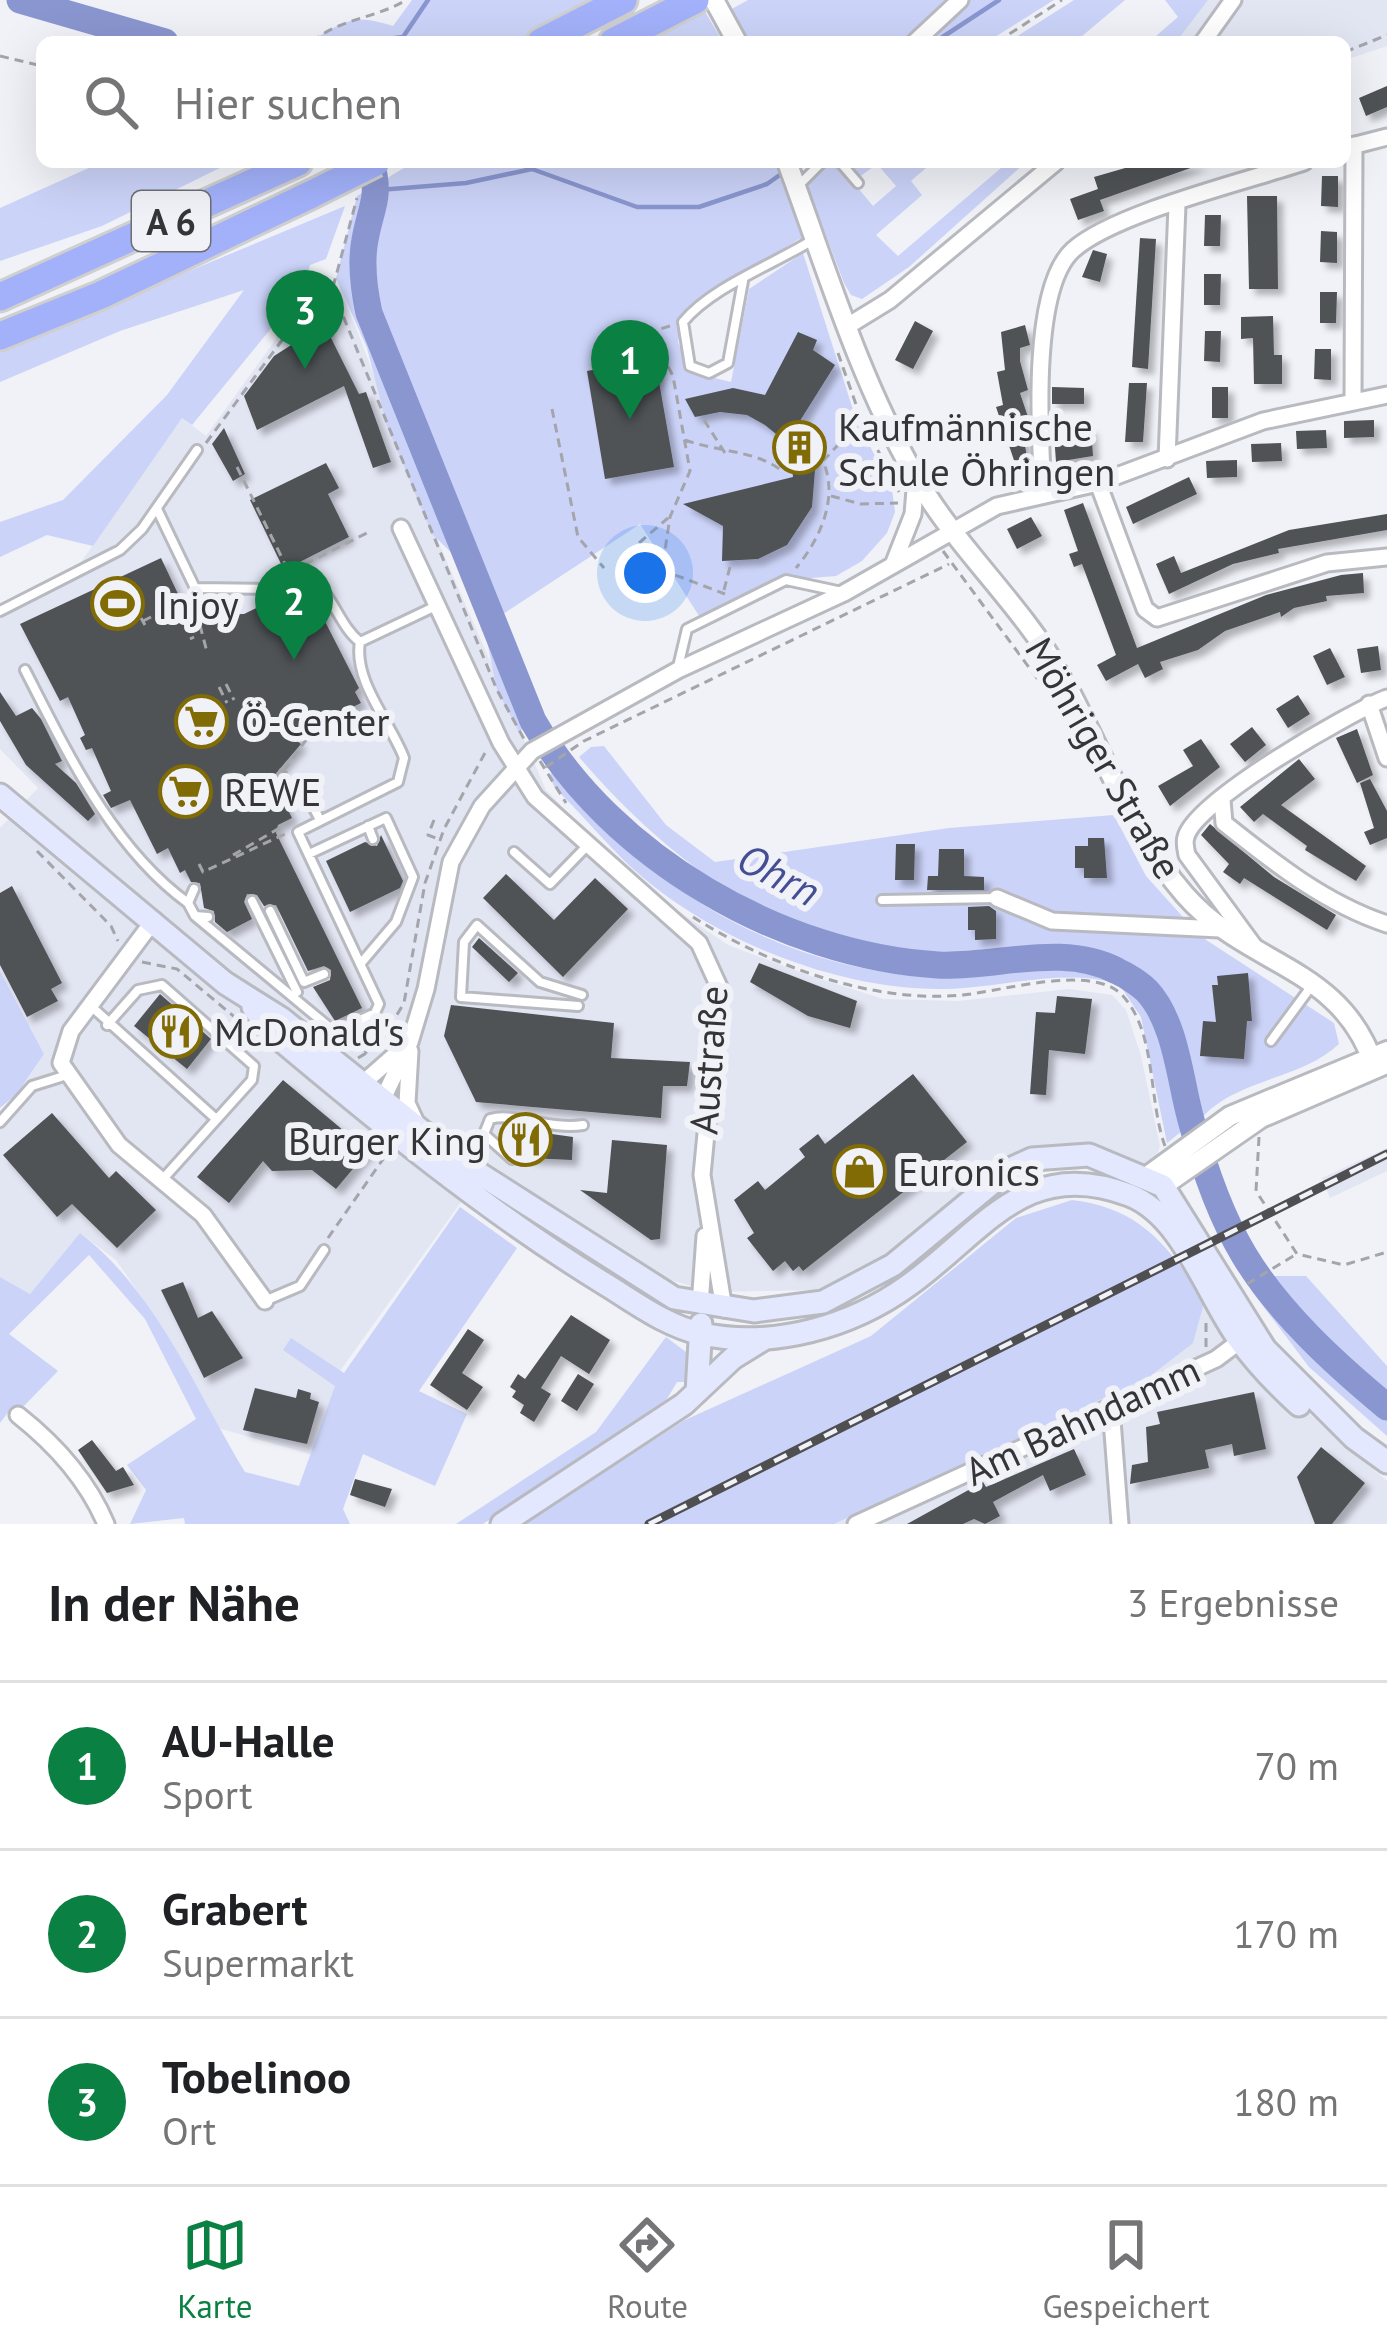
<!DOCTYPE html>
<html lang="de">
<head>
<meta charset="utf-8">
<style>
	:root { --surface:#fff; --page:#f2f2f2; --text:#202124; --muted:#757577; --line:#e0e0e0; --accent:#0b8043 }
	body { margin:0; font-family:"PT Sans",sans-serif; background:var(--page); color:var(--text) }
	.you { position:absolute; left:645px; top:573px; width:42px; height:42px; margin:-30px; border:9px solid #fff; border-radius:50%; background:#1a73e8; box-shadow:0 0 0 18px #1a73e833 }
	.badge { display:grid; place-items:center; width:78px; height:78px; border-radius:50%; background:var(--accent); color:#fff; font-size:39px; font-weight:700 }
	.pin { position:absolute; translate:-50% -99px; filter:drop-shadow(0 3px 6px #0008) }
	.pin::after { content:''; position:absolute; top:63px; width:42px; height:36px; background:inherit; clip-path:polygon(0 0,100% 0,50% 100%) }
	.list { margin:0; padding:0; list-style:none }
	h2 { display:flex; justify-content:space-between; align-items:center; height:156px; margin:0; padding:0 48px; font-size:51px }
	h2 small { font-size:39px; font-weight:400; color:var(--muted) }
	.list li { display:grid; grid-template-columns:78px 1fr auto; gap:36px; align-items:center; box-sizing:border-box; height:168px; padding:0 48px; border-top:3px solid var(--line) }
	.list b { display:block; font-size:45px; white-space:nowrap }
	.list p { margin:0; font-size:39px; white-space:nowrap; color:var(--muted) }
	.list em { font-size:39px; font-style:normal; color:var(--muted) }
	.icon { flex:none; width:66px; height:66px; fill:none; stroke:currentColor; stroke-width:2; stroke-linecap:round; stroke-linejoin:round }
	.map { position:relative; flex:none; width:1387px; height:1524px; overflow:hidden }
	.search { position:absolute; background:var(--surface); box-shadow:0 12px 48px #0002; left:36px; right:36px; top:36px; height:132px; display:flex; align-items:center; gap:30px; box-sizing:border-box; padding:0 42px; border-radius:18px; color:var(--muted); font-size:45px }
	.sheet { height:660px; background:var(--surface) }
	nav { display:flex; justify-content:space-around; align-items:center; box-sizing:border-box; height:168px; border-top:3px solid var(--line); background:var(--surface); font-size:33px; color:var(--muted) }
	nav a { display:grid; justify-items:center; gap:6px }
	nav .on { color:var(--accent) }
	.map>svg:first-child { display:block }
</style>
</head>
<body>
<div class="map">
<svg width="1387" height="1524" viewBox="0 0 1387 1524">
	<defs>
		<filter id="shadow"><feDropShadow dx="6" dy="6" stdDeviation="3" flood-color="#0004"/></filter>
	</defs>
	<rect width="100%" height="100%" fill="#f0f2f8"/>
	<path fill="#e2e5f2" d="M1208,0H1387V46L1345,60V42H1173Z
		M341,289L434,532L546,790L638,884L728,945L811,976L883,999L959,1001L1069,989L1112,995L1126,1010L1141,1056L1160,1146L1152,1170L1088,1148L962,1195L870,1269L824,1290L711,1292L658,1276L489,1163L340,1371L313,1455L218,1428L154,1315L116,1260L80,1233L30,1294L0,1277V1122L44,1054L0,971V828L38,788L0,749V613L6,601L77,568L182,418L206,436L299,307L320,290Z
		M1387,1148V1171L1330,1198L1322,1178Z
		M1205,1299L1290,1397L1387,1481V1524H834L1149,1377Z"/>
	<path fill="#cbd3f8" d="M412,0H610L540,42H308C344,23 350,12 393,26Z
		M748,0H1054L987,42H749L730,10Z
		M1074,0H1125L1075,42H1008Z
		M1165,0H1208L1176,42H1149L1178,17Z
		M704,10L723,42H642Z
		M102,162H232L102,226L0,261V208Z
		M414,162H774L806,245L799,239L684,312L678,342L690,372L731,382L749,289L803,253L856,419L892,489L895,512L887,533L862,561L836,576L786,580L703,622L640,524L494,620L533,721L519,732L497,690L485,631L457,558L432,534L387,426L367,348L336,278L357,196Z
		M845,162H933L911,181L922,195L876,235L898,256L1008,162H1026L909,267L862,299L851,295L844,283L807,185L826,165L838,164L873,206L896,186L877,164L858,178Z
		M345,206L326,259L310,265L304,288L192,425L182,418L93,546L47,535L0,557V522L63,500L167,395L244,290L120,331L0,382V350Z
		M604,746L666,825L715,862L949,828L1114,815L1146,876L1200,936L1334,1023L1339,1044C1300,1081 1234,1078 1199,1121L1154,979C1142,972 1128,960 1114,957C1052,942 984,964 920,958C780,945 667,860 579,757L591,747Z
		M557,766C644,897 806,981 963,977C1013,975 1079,953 1126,978C1158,995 1176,1091 1187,1127L1167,1143L1141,1017L1119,984C1063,967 1003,988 945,989C839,991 711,940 632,868C605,843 582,814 555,788L549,776Z
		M0,971L44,1054L17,1094L0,1108Z
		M1072,1200C1143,1209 1165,1245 1205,1299L1193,1343L1149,1377L834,1524H522L685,1420L871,1336L1016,1218Z
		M460,1207L517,1248L419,1391L467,1414L435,1486L363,1454L343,1509L350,1524H185L184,1518L130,1524L146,1490L127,1465L196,1419L145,1319L89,1255L9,1334L58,1371L19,1411L12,1407L0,1423V1277L30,1294L80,1233C157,1292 195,1390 245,1472L299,1486L335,1386L283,1350L291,1338L344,1373Z
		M1269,1276H1306L1387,1366V1436L1309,1367L1251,1290Z
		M666,1337L690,1355L689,1382H677L667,1399L483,1524H456L596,1432Z"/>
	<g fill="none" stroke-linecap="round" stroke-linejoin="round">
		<path stroke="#8a96cf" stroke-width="4.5" d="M363,42L403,37L428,0
			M935,42L999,0
			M379,190L466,183L532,169L637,207H699L767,184L784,172"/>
		<path stroke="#8a96cf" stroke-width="27" d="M20,0L165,42
			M371,162C382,200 369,209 364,246C361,269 364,290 369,313L533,721C611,857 782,956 938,965C995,968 1063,942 1117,971C1126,975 1140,984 1147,991C1176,1022 1180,1081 1191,1120C1203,1165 1220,1215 1244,1255C1279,1313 1335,1364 1387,1407"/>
	</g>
	<path fill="#505257" filter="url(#shadow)" d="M1387,86V107L1366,116L1359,98Z
		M1146,162L1202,164L1100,200L1104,211L1078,220L1070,199L1098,189L1094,177Z
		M1322,176H1338V207L1321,206Z
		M1247,196H1277L1278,289H1249Z
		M1205,215H1221L1220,246H1204Z
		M1321,231L1337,232V263L1320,262Z
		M1140,238L1156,239L1148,369L1132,367Z
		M1093,250L1107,254L1100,282L1082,277Z
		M1204,274H1221L1220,305H1204Z
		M1320,292H1337L1336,323H1320Z
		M1273,316L1274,355H1282V384H1254L1253,338L1241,339V317Z
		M915,321L933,331L913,369L895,360Z
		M324,324L359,394L366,392L391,462L373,468L344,386L257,430L244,396L274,356Z
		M1025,325L1030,345L1020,348V361L1028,390L1020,393L1028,417L1021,425L1030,472L1019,475L996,407L1003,405L997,372L1005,370L1001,332Z
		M1205,331H1221L1220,362L1204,361Z
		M798,332L817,340L813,350L835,365L798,424L816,458L812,507L787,545L758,559L722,561L723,526L683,504L793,477L791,459L781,438L765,425L747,415L720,412L695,417L685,399L733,388L765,395Z
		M1315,349H1331V380L1314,379Z
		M655,359L674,467L605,479L587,371Z
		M1129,383H1147L1143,442H1125Z
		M1052,387L1084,388V404H1052Z
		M1212,387H1228V418H1212Z
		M1374,420V437L1344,438V421Z
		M1091,427L1093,456L1056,462L1054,434Z
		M224,428L245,474L233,481L212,444Z
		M1326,430L1327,448L1297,449L1296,431Z
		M1281,443L1282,461L1252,462L1251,444Z
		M1237,460V477L1207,478L1206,461Z
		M326,463L339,488L328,494L349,537L284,570L250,500Z
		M1189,477L1197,494L1133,524L1126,507Z
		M1083,503L1137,648L1266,595L1341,575L1363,573L1364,593L1326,596L1327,601L1294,608L1281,617L1280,612L1225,631L1198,650L1160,662L1163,669L1145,678L1138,664L1106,681L1097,665L1116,655L1082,564L1074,567L1069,554L1078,551L1064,510Z
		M1387,514V530L1278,549L1279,553L1233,564L1169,594L1156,564L1174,556L1181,573L1289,530Z
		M1031,517L1042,536L1017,549L1007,529Z
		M161,558L188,615L244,614L287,593L294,605L312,596L359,688L355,692L361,703L292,737L301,744L272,778L292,818L278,825L276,833L362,1008L335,1021L313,987L330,980L331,970L324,966L308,971L276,905L264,906L257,895L247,894L244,902L252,919L227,932L215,922L214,911L204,908L200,883L191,882L185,870L180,873L168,848L157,854L130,800L111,808L103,795L111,791L92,748L86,750L80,738L85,735L68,697L60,701L20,624Z
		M1378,646L1381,670L1361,673L1357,649Z
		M1330,648L1345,677L1327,685L1313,656Z
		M0,692L16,716L32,708L41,719L62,761L55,764L76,783L95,814L88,821L26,765L0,721Z
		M1298,695L1310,714L1288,728L1276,709Z
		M1252,727L1266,745L1245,762L1230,744Z
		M1357,729L1373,775L1357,783L1336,738Z
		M1201,739L1220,767L1170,806L1158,786L1193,766L1183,750Z
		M1299,759L1315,779L1281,805L1366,866L1356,881L1305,850L1307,846L1263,814L1254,822L1240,807Z
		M1370,779L1387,811V838L1370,845L1364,832L1374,828L1360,783Z
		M1210,824L1274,877L1336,915L1327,930L1244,878L1240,884L1223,872L1229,864L1201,835Z
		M381,835L403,881L400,888L350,912L326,861L365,842L377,846Z
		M1088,838H1104L1107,878H1084V868H1075V846H1088Z
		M896,844H915L914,880H895Z
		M939,849H964V876L984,877V890H927L928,876H938Z
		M506,874L554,920L595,878L628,909L563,977L483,898Z
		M12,886L62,983L51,989L58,1001L27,1017L0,965V893Z
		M989,906L996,911V939L975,940V930H968V907Z
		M479,938L518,973L509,982L472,947Z
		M759,963L857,1001L850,1028L808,1016L750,982Z
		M1248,973L1252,1021H1247L1244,1059L1200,1056L1203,1021L1216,1022L1212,985H1218L1217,976Z
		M160,994L211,1039L187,1069L134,1026Z
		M1057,996L1092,999L1085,1054L1049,1050L1046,1095L1030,1094L1036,1012L1055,1013Z
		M451,1005L614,1023L611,1058L690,1062L687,1086H663L661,1118L476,1102L444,1036Z
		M913,1074L967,1142L803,1271L799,1266L793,1271L785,1261L773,1271L747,1238L754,1233L734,1200L758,1181L765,1190L805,1157L799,1149L818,1134L825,1144Z
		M283,1080L368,1151L336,1189L312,1170L272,1171L263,1161L229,1203L197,1177Z
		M52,1113L109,1178L116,1171L156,1210L117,1248L72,1204L57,1217L3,1155Z
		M516,1129L573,1137L572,1160L529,1158V1153L517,1152Z
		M612,1140L667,1145L660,1239L651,1240L580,1190L607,1193Z
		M183,1282L198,1318L212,1311L243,1358L204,1378L161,1290Z
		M571,1315L610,1340L589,1374L561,1356L541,1388L551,1394L534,1422L520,1413L524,1405L512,1397L516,1391L510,1387L518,1374L525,1379Z
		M468,1329L484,1340L462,1373L483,1387L467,1410L430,1385Z
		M578,1374L594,1384L577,1411L561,1401Z
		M255,1388L296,1398L298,1389L311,1393L310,1399L319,1402L307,1444L243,1430Z
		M1254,1392L1266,1449L1234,1456L1232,1444L1205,1450L1209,1468L1130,1484L1132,1465L1148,1462L1146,1427L1160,1424L1157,1412Z
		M92,1440L116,1471L123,1467L134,1485L107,1493L78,1450Z
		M1321,1447L1365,1483L1332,1524H1315L1297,1477Z
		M1074,1449L1086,1475L1050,1491L1043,1475L993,1502L1000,1516L985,1524L974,1519L963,1524H907L983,1482L986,1487Z
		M355,1479L392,1489L385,1507L350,1495Z"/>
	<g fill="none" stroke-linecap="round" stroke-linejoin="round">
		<defs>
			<path id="service" d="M840,162L858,183
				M798,186L822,162
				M743,281L728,363L709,373L690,366L683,322C712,287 772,265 811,241
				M157,509L195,588L267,589L308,579C333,591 338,625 360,642
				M0,611L120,550L142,529L197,450
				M678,667L687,629L786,580L842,592
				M25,670C67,752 112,848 188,903
				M307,795L320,820
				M368,826L373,839
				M514,852L550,884L587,846
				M309,854L386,818L413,877L396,922L362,962
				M194,889L188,903L195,916L208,917
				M882,900L997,898
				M252,901L297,992
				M270,911L304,982L324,974
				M195,916L335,1032L375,1013L379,1004L298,832L398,782L404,758C391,723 353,681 360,642L436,606
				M578,1006L461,997L464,942L477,925L540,982L582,995
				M92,1007L215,1118
				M107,1025L138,990L162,985L254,1066L252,1080L162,1180
				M1271,1041L1313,984
				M0,1122L32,1086L67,1075
				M512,1159L484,1134L490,1119C515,1112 549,1130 583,1125
				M267,1300L300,1286L324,1250"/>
			<path id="minor" d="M915,42L960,0
				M1203,42L1233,0
				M1348,147L1387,137
				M846,327L890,300L1056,162
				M1353,399L1354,145
				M1167,459L1177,205
				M1098,483L1145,609L1157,618L1327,563L1387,557
				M1043,492C1040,437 1030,289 1073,250C1114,213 1247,181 1304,162
				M401,528L501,743L535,797L699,943L720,989L702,1175L724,1309
				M893,565L913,514L916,478
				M1369,704L1387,758
				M1222,800L1224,823C1274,863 1326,904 1387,924
				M997,898L1052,921L1220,929
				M154,920L71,1031L61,1063L119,1145L203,1215L265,1301
				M1256,949L1187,855C1186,850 1184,842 1186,837C1195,801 1350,712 1387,698
				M410,1051L407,1103L418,1127
				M362,1084L403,1048
				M382,1101L410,1042L426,989L451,862L482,806L532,751L678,670L844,593L997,506L1098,483L1263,421L1387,395
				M700,1305L705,1236
				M1111,1407L1120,1524
				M18,1415C56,1445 87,1479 106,1524
				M856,1524L1216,1359L1240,1341"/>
			<path id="tertiary" d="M714,0L737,42
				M787,162C826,267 858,376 914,474C954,545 1019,602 1060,673C1101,746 1130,832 1185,895C1249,968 1342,965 1375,1068
				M1146,1177L1230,1116L1387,1051
				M1163,1186L1261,1118L1384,1065"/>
			<path id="secondary" d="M0,795L225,983L282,1019L458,1160L674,1298L754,1311L823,1302L893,1265L1008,1170L1032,1159L1089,1155L1163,1186L1265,1349L1354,1438L1387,1462
				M253,1007L271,1032C378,1122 486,1211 605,1284C636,1303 666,1326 702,1334C773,1349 851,1327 909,1285C982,1233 1025,1155 1129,1195C1182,1215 1207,1295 1238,1338C1256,1363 1277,1385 1299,1405
				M697,1392L701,1324
				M502,1524L684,1404L733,1358L764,1339"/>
			<path id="motorway" d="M541,42L623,0
				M613,42L695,0
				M0,297L298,162
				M0,336L101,295L312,194"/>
		</defs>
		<use href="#service" stroke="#b8bac0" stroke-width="14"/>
		<use href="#minor" stroke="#b8bac0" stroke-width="21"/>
		<use href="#tertiary" stroke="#b8bac0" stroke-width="24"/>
		<use href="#secondary" stroke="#b8bac0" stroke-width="27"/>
		<use href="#motorway" stroke="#cfcfcf" stroke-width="33"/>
		<path stroke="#a4a5aa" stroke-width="3" stroke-dasharray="9 6" stroke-linecap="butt" d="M312,42C340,18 375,19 406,0
			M997,42L1062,0
			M1345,52L1387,35
			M0,56L42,66
			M333,287L357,198
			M332,289L497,690L524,739
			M670,326L650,332L673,376L690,471L670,517L662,570L725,594
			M838,353L859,413L899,492
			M552,409L578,537L604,568
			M704,420L725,453
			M685,440C718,452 754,450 781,470L823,461C839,498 820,539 796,568
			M206,443L308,305L331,290
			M823,461L861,420
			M237,467L289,572L371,531
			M831,496L861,504L898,503
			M639,543L668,518
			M943,551L1059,708
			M724,590L731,563
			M201,596L197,614L207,652
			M176,601L190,629
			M141,618L145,625
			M143,621L177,604
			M190,639L194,637
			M226,684L234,700
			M219,687L227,703
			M540,761L566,803
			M546,767L584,741L949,564
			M279,770L298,777
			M199,776L201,790
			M275,783L306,740L365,709
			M434,820L428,835L438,839
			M37,851L111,926L118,941
			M233,855L283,826
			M199,864L203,872L285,834
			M693,917C768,965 872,1004 963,995C1003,991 1094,963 1123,996C1157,1034 1148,1100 1165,1146
			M142,962L177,969L243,1024
			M359,1031L367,1056
			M358,1058L378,1046L404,1003L425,883L444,829L486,751
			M1259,1137L1256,1191L1297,1254L1344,1265L1387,1252
			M328,1238L388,1152
			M1247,1284L1295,1255
			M1206,1347V1322"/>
		<use href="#service" stroke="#fff" stroke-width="8"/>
		<use href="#minor" stroke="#fff" stroke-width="15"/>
		<use href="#tertiary" stroke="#fff" stroke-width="18"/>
		<use href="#secondary" stroke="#e3e8fe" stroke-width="21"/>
		<use href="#motorway" stroke="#a2b1fa" stroke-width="27"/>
		<defs>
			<path id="rail" d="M649,1524L1387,1154"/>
		</defs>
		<use href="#rail" stroke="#4f4f52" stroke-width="9"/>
		<use href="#rail" stroke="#f0f2f8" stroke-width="4.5" stroke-dasharray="14" stroke-linecap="butt"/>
		<defs>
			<path id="motorway-bridge" d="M312,194L376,162"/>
		</defs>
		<use href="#motorway-bridge" stroke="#cfcfcf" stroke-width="33" stroke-linecap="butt"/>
		<use href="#motorway-bridge" stroke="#a2b1fa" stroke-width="27"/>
	</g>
	<defs>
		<symbol id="building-ring" viewBox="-11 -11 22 22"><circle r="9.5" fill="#f0f2f8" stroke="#816b05" stroke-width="1.5"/><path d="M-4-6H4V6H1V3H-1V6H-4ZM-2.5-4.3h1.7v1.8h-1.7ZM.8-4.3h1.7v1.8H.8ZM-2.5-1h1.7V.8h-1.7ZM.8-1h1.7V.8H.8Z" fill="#816b05"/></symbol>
		<symbol id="stadium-ring" viewBox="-11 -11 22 22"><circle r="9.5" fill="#f0f2f8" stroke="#816b05" stroke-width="1.5"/><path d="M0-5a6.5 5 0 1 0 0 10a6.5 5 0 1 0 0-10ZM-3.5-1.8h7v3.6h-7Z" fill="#816b05"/></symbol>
		<symbol id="supermarket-ring" viewBox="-11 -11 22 22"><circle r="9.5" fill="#f0f2f8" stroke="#816b05" stroke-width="1.5"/><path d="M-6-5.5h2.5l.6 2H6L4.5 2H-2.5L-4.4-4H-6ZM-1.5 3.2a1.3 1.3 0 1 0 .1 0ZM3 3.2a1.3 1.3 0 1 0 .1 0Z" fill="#816b05"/></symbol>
		<symbol id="restaurant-ring" viewBox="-11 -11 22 22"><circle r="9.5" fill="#f0f2f8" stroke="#816b05" stroke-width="1.5"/><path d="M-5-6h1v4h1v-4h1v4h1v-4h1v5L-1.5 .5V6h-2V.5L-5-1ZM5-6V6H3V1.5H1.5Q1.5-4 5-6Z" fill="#816b05"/></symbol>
		<symbol id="shop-ring" viewBox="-11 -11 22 22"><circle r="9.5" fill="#f0f2f8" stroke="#816b05" stroke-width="1.5"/><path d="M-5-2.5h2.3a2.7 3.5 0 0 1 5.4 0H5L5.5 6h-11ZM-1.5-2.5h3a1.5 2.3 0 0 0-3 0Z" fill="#816b05"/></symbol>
	</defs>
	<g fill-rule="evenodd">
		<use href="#building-ring" x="770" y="418" width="59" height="59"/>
		<use href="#stadium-ring" x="88" y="574" width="59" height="59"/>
		<use href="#supermarket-ring" x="172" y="692" width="59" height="59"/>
		<use href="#supermarket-ring" x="156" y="762" width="59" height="59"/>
		<use href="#restaurant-ring" x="146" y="1002" width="59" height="59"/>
		<use href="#restaurant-ring" x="496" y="1110" width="59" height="59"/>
		<use href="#shop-ring" x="830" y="1142" width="59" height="59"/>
	</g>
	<g text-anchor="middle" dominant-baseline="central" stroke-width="12" stroke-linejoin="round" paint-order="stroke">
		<rect fill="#f0f2f8" stroke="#6d6e71" stroke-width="3" x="132" y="191" width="78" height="60" rx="9"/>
		<g font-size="36" font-weight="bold" fill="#353537">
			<text x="171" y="221">A 6</text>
		</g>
		<g font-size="39" fill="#353537" stroke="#f0f2f8" text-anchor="start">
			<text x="838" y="426">Kaufmännische<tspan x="838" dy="45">Schule Öhringen</tspan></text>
			<text x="157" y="604">Injoy</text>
			<text x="241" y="721">Ö-Center</text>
			<text x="224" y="791">REWE</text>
			<text x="214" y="1031">McDonald's</text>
			<text x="486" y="1140" text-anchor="end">Burger King</text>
			<text x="898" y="1171">Euronics</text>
		</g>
		<g font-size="39" fill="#353537" stroke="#f0f2f8">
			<text transform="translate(1104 758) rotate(60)">Möhriger Straße</text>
			<text transform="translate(708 1060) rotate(-86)">Austraße</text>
			<text transform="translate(1082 1420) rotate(-25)">Am Bahndamm</text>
		</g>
		<g font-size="42" font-style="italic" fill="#444e95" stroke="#f0f2f8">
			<text transform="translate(779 874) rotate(28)">Ohrn</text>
		</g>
	</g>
</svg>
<div class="you"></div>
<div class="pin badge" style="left:630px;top:419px">1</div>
<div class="pin badge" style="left:294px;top:660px">2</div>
<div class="pin badge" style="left:305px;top:369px">3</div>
<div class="search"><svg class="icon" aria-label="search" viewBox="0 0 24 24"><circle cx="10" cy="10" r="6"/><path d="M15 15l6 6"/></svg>Hier suchen</div>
</div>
<section class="sheet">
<h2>In der Nähe<small>3 Ergebnisse</small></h2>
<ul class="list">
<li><span class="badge">1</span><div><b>AU-Halle</b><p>Sport</p></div><em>70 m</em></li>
<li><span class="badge">2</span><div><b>Grabert</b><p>Supermarkt</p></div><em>170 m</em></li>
<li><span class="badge">3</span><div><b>Tobelinoo</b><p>Ort</p></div><em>180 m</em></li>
</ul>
</section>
<nav>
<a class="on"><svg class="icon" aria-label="map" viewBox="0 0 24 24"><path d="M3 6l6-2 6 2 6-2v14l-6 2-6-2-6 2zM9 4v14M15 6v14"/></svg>Karte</a>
<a><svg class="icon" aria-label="directions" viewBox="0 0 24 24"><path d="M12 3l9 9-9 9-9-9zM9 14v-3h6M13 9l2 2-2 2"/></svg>Route</a>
<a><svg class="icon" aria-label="saved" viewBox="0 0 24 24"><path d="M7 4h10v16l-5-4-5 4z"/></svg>Gespeichert</a>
</nav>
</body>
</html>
